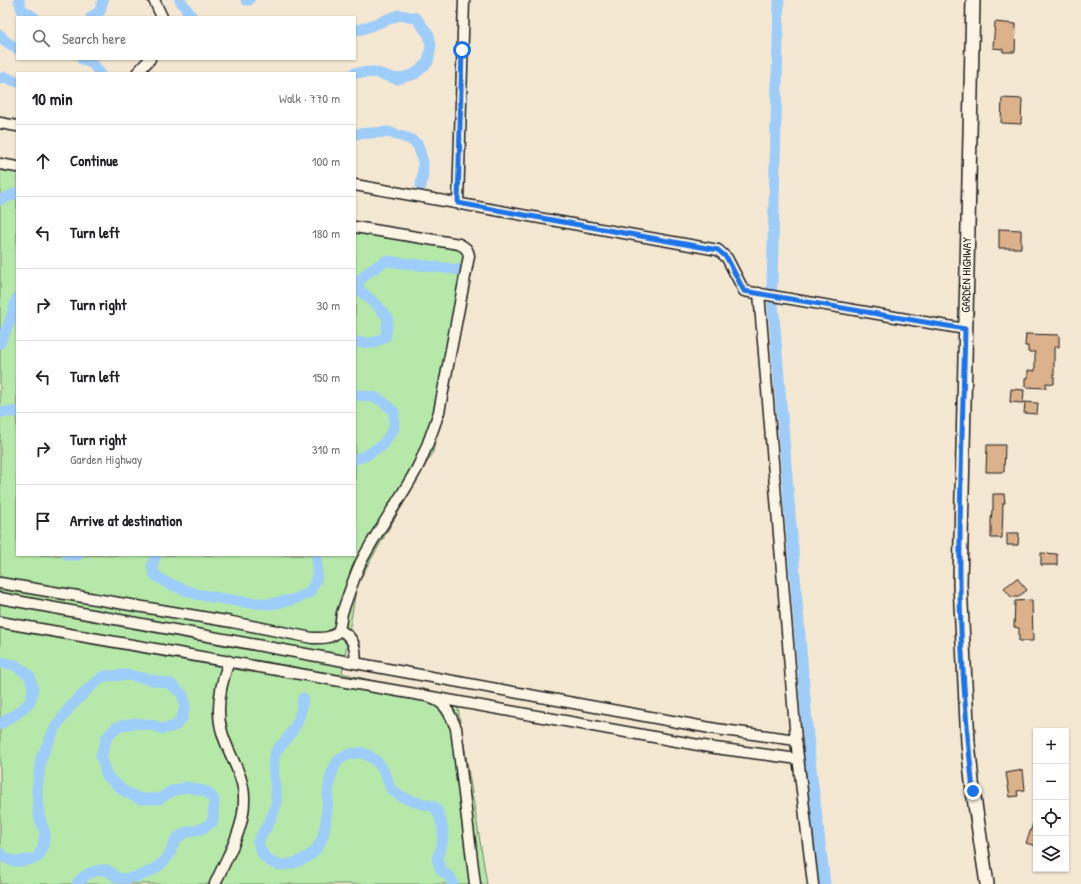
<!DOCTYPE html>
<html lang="en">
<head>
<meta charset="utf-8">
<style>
	:root { --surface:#fff; --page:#f6f6f6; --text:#202124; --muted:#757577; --line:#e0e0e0 }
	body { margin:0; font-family:"Patrick Hand",sans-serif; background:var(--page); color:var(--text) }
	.controls { position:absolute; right:12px; bottom:12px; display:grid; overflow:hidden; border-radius:0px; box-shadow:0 1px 3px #0004 }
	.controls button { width:36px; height:36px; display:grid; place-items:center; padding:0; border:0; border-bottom:1px solid var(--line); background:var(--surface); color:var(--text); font:20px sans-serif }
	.stop { position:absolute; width:12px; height:12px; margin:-9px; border:3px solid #1a73e8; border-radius:50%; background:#fff }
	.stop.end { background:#1a73e8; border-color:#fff; box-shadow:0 1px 4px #0008 }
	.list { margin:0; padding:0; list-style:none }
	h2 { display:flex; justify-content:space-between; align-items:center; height:52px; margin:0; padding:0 16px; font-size:17px }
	h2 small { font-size:13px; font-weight:400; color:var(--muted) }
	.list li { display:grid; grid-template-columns:26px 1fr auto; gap:12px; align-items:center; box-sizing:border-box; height:72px; padding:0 16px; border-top:1px solid var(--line) }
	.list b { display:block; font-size:15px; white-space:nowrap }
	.list p { margin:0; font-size:13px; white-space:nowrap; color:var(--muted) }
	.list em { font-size:13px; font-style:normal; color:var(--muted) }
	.icon { flex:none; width:22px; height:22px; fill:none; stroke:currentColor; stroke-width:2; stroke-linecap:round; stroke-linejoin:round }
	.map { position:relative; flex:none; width:1081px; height:884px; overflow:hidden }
	.search { position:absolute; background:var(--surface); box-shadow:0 1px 3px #0004; left:16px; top:16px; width:340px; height:44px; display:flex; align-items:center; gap:10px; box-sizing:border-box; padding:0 14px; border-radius:0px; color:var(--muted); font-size:15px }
	.panel { position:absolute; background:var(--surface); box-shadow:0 1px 3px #0004; left:16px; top:72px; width:340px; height:484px; border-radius:0px }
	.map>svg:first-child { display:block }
</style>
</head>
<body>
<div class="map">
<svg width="1081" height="884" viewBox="0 0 1081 884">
	<rect width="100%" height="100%" fill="#f5e8d3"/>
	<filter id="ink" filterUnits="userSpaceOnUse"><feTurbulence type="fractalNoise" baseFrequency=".025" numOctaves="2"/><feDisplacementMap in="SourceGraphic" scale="8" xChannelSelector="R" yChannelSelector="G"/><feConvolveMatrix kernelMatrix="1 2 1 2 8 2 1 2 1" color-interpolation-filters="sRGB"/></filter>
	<g filter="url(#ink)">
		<path fill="#b6e9a9" stroke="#698262" d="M0,163L17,167V555H355V227L471,249L433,452L357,584L342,673L457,702L487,884H0Z"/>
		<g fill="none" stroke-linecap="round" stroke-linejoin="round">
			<path stroke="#9fcdfa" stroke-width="11" d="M19,0L22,10L34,17
				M180,0L192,17
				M246,0H249
				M91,17L100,11L103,0
				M0,35L4,40L17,49
				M82,59L93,64L100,73
				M354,73L374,72L397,79L415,74L428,62L431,46L429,35L416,18L399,15L362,29L355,30
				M0,79L5,77L17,82
				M355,134L388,132L410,139L418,145L423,162V172L421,186
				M0,200L17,193
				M355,286L367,273L386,261L461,270
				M772,287L779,0
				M773,304L810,760L825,884
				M355,342L374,343L386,336L388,318L378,306L355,286
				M0,343L9,324L17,298
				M355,395C374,395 381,398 394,412V428L383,445L365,456L355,459
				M0,412H17
				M68,555H78
				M156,555L152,566L155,575L167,583L196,594L243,602L270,604L292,600L309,593L317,578V555
				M0,662L15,665L30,676L33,689L30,702L19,712L0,724
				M303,698C301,717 297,725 286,740C283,744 278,748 276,752C269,764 278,789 276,804C274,818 263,830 258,842C261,853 265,860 276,864C283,866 291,864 297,862C341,847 318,794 336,764C341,756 348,754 357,753C360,752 362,753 365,754C378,759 383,769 388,781C389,785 390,789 393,791C406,801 421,803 435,807C445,826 446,839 437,859L441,870L450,877L453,884
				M0,853C10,865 24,862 38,857L43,847L45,833L39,816L37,790L41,758L56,726L71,706L89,688L104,676L126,675L139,677L171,684L183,695L185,706L182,718L175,726L163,729L153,725L134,723L117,727L107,737L101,756L107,776L124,791L140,799H159L172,791L187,787L208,792L214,800L213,821C210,823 207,827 203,828C196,832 187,830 180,836C174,839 173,846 171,851C165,865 148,874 135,877C131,878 123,879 119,878C114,877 111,871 106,870C95,869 83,875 77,884"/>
		</g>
		<path fill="#dbb28c" stroke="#1c1c1c" d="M995,22L1016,24L1015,52H1003V49L993,48Z
			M1002,98L1022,99L1021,124L1001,123Z
			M999,229L1021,230V248H999Z
			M1026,334L1059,335V347H1054V384L1046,383V388L1025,387V378H1028V370L1035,371V352H1028V346H1025Z
			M1011,389L1024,390L1023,403L1010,402Z
			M1025,402L1038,403L1037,414L1024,413Z
			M987,445H1005L1004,472H986Z
			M993,494H1004L1005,503H1003L1002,538H991V521L992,510H993Z
			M1007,533H1019L1018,545H1007Z
			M1041,553L1057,554V565H1041Z
			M1017,578L1027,590L1018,597H1011L1004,588Z
			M1032,600L1033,641H1019V628L1014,627L1015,601Z
			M1023,770L1025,790L1017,791L1018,796L1010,797L1006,773Z
			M1035,818H1036V846L1026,843Z"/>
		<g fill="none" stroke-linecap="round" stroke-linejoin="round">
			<defs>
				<path id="minor" d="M154,0L162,17
					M137,73L150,59
					M0,123L17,126
					M0,164L17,167
					M355,185L718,250L727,258L744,291L965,329
					M458,203L464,0
					M759,293L796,740L813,884
					M0,583L232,622L312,638C321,638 332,639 338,631C341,626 341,618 342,613C348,597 353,580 360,564C376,532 398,503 415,472C425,454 432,432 439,412L469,256C468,249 465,247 459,244L355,227
					M0,598L355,663
					M0,622L415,694L715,748L798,759
					M339,630C353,636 357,648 355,663L716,729L796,740
					M433,699C446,703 451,716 456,728L475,884
					M215,884C227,856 245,829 244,798C244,775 228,754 222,732C215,709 221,683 229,661"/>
				<path id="major" d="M973,0L960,584L968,743L973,791L987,884"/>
			</defs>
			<use href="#minor" stroke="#1c1c1c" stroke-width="13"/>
			<use href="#major" stroke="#1c1c1c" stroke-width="16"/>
			<use href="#minor" stroke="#fcf5e5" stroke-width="10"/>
			<use href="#major" stroke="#fcf5e5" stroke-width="13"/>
		</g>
	</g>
	<g fill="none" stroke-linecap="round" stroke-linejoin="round" filter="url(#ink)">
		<path stroke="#1a73e8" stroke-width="5" d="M462,50L458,203L718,250L727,258L744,291L965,329C963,413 959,498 960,583C960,652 966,722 973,791"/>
	</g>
	<g text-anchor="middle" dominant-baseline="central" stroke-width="3" stroke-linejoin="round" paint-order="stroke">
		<g font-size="12" fill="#1c1c1c" stroke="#fcf5e5">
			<text transform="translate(966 275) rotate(-89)">GARDEN HIGHWAY</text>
		</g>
	</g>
</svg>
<div class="controls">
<button>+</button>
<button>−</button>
<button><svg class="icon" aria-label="locate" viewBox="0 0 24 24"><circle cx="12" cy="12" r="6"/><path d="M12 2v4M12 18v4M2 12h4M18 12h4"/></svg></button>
<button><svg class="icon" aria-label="layers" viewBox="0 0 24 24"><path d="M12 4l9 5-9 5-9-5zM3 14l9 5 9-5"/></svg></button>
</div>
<div class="stop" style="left:462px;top:50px"></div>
<div class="stop end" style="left:973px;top:791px"></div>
<div class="search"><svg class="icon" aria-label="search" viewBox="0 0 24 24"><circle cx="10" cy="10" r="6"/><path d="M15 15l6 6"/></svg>Search here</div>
<section class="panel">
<h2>10 min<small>Walk · 770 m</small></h2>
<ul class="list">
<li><svg class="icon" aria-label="ahead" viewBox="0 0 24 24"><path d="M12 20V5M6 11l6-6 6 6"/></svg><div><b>Continue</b></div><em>100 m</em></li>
<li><svg class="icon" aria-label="left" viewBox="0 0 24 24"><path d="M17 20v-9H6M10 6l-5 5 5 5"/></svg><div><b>Turn left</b></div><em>180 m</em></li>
<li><svg class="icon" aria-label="right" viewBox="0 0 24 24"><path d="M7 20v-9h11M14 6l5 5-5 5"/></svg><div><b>Turn right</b></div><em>30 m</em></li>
<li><svg class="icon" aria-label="left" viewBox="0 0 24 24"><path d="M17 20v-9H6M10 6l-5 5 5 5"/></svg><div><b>Turn left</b></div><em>150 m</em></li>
<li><svg class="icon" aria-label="right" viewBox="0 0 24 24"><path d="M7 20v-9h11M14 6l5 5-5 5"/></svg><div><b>Turn right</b><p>Garden Highway</p></div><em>310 m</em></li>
<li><svg class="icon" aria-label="arrive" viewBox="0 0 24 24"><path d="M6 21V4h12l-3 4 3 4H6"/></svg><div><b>Arrive at destination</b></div></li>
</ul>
</section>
</div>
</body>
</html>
